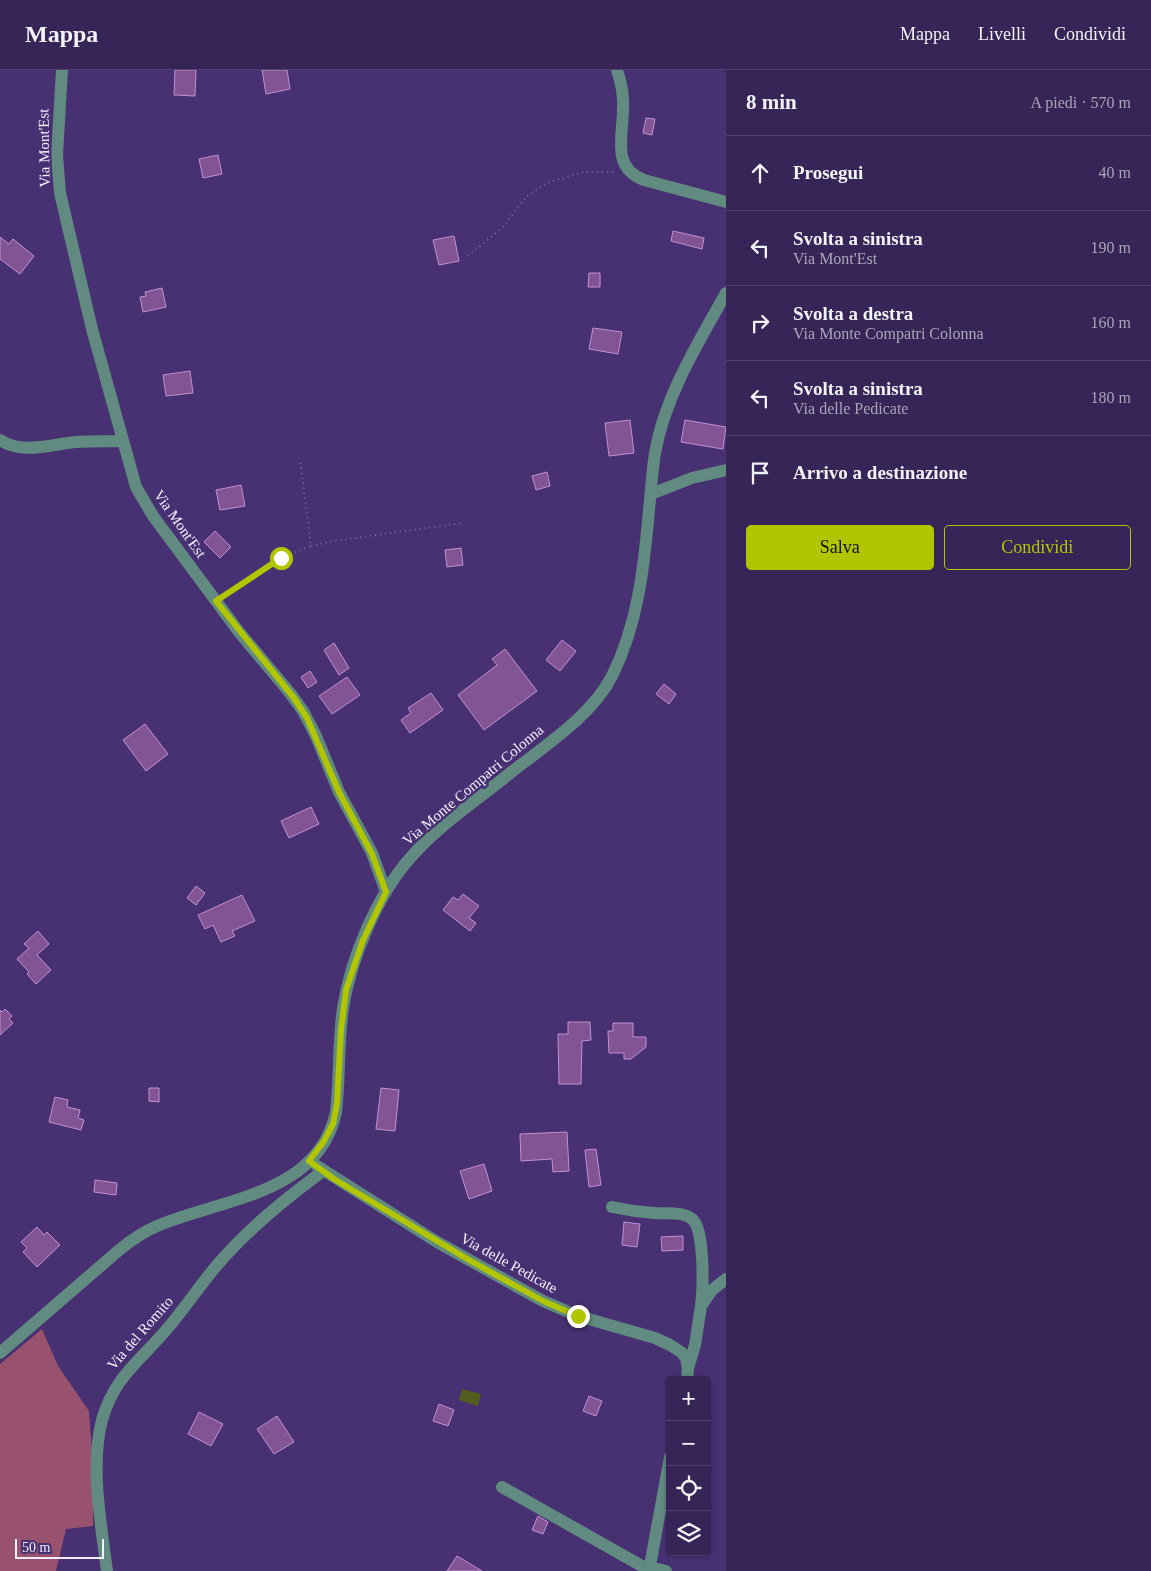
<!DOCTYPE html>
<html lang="it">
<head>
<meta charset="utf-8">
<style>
	:root { --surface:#362556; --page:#3d2d5c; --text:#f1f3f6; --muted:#aaa5b9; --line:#50426c; --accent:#b1c500 }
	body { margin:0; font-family:"Times New Roman",serif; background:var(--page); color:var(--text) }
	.controls { position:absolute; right:15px; bottom:15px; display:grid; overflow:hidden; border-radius:5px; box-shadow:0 1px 4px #0004 }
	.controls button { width:45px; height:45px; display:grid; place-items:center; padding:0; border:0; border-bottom:1px solid var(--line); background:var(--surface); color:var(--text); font:25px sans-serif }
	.scale { position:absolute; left:15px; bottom:12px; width:89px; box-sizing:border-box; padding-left:5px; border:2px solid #f2eefe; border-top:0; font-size:14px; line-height:18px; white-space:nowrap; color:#f2eefe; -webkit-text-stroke:4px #483172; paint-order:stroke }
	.stop { position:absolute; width:15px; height:15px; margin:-11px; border:4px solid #b1c500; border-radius:50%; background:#fff }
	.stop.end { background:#b1c500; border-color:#fff; box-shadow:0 1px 5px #0008 }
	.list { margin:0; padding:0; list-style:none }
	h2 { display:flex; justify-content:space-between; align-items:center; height:65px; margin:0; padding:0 20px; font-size:21px }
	h2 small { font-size:16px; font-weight:400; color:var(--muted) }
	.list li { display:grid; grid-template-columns:32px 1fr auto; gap:15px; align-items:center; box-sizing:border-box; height:75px; padding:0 20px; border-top:1px solid var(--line) }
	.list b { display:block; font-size:19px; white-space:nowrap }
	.list p { margin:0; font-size:16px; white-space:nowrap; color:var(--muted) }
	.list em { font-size:16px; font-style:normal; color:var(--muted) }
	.actions { display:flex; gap:10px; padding:15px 20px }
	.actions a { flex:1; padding:11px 0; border:1px solid var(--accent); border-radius:5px; text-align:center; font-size:18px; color:var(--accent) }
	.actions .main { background:var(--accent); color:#111 }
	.icon { flex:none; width:28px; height:28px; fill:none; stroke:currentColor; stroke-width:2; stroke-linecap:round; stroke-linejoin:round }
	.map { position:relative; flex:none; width:726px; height:1501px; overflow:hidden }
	header { display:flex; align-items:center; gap:30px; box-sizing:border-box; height:70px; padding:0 25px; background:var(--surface); border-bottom:1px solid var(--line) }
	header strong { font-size:24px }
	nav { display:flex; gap:28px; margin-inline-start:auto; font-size:18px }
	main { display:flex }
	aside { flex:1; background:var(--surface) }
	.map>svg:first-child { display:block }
</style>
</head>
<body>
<header>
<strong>Mappa</strong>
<nav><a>Mappa</a><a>Livelli</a><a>Condividi</a></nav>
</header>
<main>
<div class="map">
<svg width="726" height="1501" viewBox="0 0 726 1501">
	<rect width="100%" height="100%" fill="#483172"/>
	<path fill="#98526d" d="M42,1259L58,1296L89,1341L93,1398V1456L66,1459L56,1501H0V1294Z"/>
	<path fill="#535c1c" d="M462,1319L481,1324L478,1336L459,1330Z"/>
	<path fill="#825493" stroke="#c191d3" d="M175,0H196L195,26L174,25Z
		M262,0H287L290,19L266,24Z
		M646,48L655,49L652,65L643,63Z
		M218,85L222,104L203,108L199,89Z
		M673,161L704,168L702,179L671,171Z
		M454,166L459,191L439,195L433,170Z
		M0,167L9,174L13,169L34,186L20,204L0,189Z
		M589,203H600V217H588Z
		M162,218L166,237L143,242L140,227L146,226L145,222Z
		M593,258L622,262L618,284L589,279Z
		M190,301L193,323L166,326L163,305Z
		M630,350L634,383L609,386L605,353Z
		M685,350L726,357L723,379L681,372Z
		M547,402L550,416L536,420L532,406Z
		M241,415L245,436L220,440L216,420Z
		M215,461L231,477L220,488L204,472Z
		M461,478L463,495L447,497L445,480Z
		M562,570L576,581L560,601L546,590Z
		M334,573L349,598L339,605L324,580Z
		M505,579L537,621L484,660L458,625L497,595L492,589Z
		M310,601L317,612L308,618L301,607Z
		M347,607L360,625L332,644L319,626Z
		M664,614L676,624L669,634L656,624Z
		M431,623L443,640L410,663L401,650L411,643L408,638Z
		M145,654L168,684L146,701L123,670Z
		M311,737L319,754L289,768L281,751Z
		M196,816L205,823L196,835L187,828Z
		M463,824L479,836L469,848L476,853L470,861L443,840L453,827L458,830Z
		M242,825L255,851L232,861L235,866L221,872L213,855L205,859L198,845Z
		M38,861L49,874L37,885L51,900L36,914L27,904L29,902L17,889L29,878L24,874Z
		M5,939L12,946L9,949L13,953L0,965V940L2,942Z
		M568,952H590L591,970L582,971L581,1014H559L558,964H568Z
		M613,953H633V967H646V977L631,989H624V983H609L608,961H613Z
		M149,1018H159V1032L149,1031Z
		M381,1018L399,1020L395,1061L376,1059Z
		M55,1027L68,1030L67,1037L80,1040L78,1048L84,1050L81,1060L49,1052Z
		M567,1062L569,1101L553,1102L552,1089L521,1091L520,1064Z
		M596,1079L601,1115L589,1117L585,1080Z
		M484,1094L492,1121L469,1129L460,1101Z
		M95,1110L117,1113L116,1125L94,1122Z
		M624,1152L640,1154L637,1177L622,1175Z
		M37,1157L44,1165L47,1162L60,1175L37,1197L23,1182L27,1178L21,1172Z
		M683,1166V1180L662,1181L661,1167Z
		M589,1326L602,1331L596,1346L583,1341Z
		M439,1334L454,1340L448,1356L433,1351Z
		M199,1342L223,1354L211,1376L188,1364Z
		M277,1346L294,1372L274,1384L257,1359Z
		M538,1446L548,1452L543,1464L532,1460Z
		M457,1486L482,1501H447Z"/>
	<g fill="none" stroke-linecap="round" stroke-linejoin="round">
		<path stroke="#7d6c9e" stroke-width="2" stroke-dasharray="1 4" stroke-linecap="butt" d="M468,186L502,158L527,126L547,113L583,102H616
			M311,476L334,471L462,453
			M227,524L281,488L311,476L300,389"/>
		<path stroke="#618b80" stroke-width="12" d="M62,0L57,85L60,123L92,259L136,417L153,446L239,562L290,623L303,641L316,666L339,722L372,783L386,822
			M617,0C621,12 624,26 623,39C623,66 611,98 644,110L726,132
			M0,370C21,385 53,374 76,372C91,371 107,371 122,371
			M651,424L692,408L726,400
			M317,1096L437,1172L543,1231L578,1246L655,1268L670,1275L681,1282L686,1288L688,1298L687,1310
			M612,1137C626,1140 640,1142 654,1143C666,1144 682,1141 692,1149C705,1158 703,1220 701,1236
			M0,1283L118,1181C130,1171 143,1162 157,1156C220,1129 319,1125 336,1042C340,1007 338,972 343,938C351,888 377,825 411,787C439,755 476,731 509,704C543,677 592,646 612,606C638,554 644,497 649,440C651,421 652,402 655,383C665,326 698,273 726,223
			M688,1298L695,1275L701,1236L712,1220L726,1209
			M502,1417L649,1500
			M650,1497L666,1501
			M107,1501C101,1455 90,1395 102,1350C114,1307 140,1291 167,1259C185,1238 200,1215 218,1194C249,1158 285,1129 323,1101
			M649,1501L670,1387"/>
	</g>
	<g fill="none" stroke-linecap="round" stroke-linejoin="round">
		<path stroke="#b1c500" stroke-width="6" d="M281,488L216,531L294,628L307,648L339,722L372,784L386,822L363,870L346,920L341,960L337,1033L333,1054L324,1071L309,1091L334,1109L469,1190L543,1231L578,1246"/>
	</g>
	<g text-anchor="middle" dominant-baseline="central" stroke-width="5" stroke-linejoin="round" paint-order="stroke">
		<g font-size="15" fill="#f2eefe" stroke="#483172">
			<text transform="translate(44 78) rotate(-91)">Via Mont'Est</text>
			<text transform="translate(180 454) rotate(55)">Via Mont'Est</text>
			<text transform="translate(473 715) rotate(-40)">Via Monte Compatri Colonna</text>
			<text transform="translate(509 1193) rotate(29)">Via delle Pedicate</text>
			<text transform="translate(140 1263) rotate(-49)">Via del Romito</text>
		</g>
	</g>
</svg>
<div class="controls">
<button>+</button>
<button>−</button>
<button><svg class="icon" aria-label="locate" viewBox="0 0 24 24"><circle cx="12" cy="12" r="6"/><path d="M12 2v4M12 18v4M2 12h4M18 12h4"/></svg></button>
<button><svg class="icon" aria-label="layers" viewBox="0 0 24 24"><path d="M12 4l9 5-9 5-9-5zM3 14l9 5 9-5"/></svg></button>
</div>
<div class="scale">50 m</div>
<div class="stop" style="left:281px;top:488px"></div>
<div class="stop end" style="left:578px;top:1246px"></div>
</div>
<aside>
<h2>8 min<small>A piedi · 570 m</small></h2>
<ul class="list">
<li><svg class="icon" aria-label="ahead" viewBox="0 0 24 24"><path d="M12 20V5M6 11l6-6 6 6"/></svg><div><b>Prosegui</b></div><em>40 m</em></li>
<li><svg class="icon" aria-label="left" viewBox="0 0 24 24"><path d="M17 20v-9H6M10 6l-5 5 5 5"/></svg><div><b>Svolta a sinistra</b><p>Via Mont'Est</p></div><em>190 m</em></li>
<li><svg class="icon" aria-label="right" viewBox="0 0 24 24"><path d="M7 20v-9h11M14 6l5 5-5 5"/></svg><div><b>Svolta a destra</b><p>Via Monte Compatri Colonna</p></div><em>160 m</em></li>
<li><svg class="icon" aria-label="left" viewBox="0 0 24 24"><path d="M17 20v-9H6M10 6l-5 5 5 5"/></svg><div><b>Svolta a sinistra</b><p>Via delle Pedicate</p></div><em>180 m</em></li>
<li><svg class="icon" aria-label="arrive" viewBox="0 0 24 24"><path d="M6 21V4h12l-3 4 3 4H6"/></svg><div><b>Arrivo a destinazione</b></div></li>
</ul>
<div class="actions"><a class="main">Salva</a><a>Condividi</a></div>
</aside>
</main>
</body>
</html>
